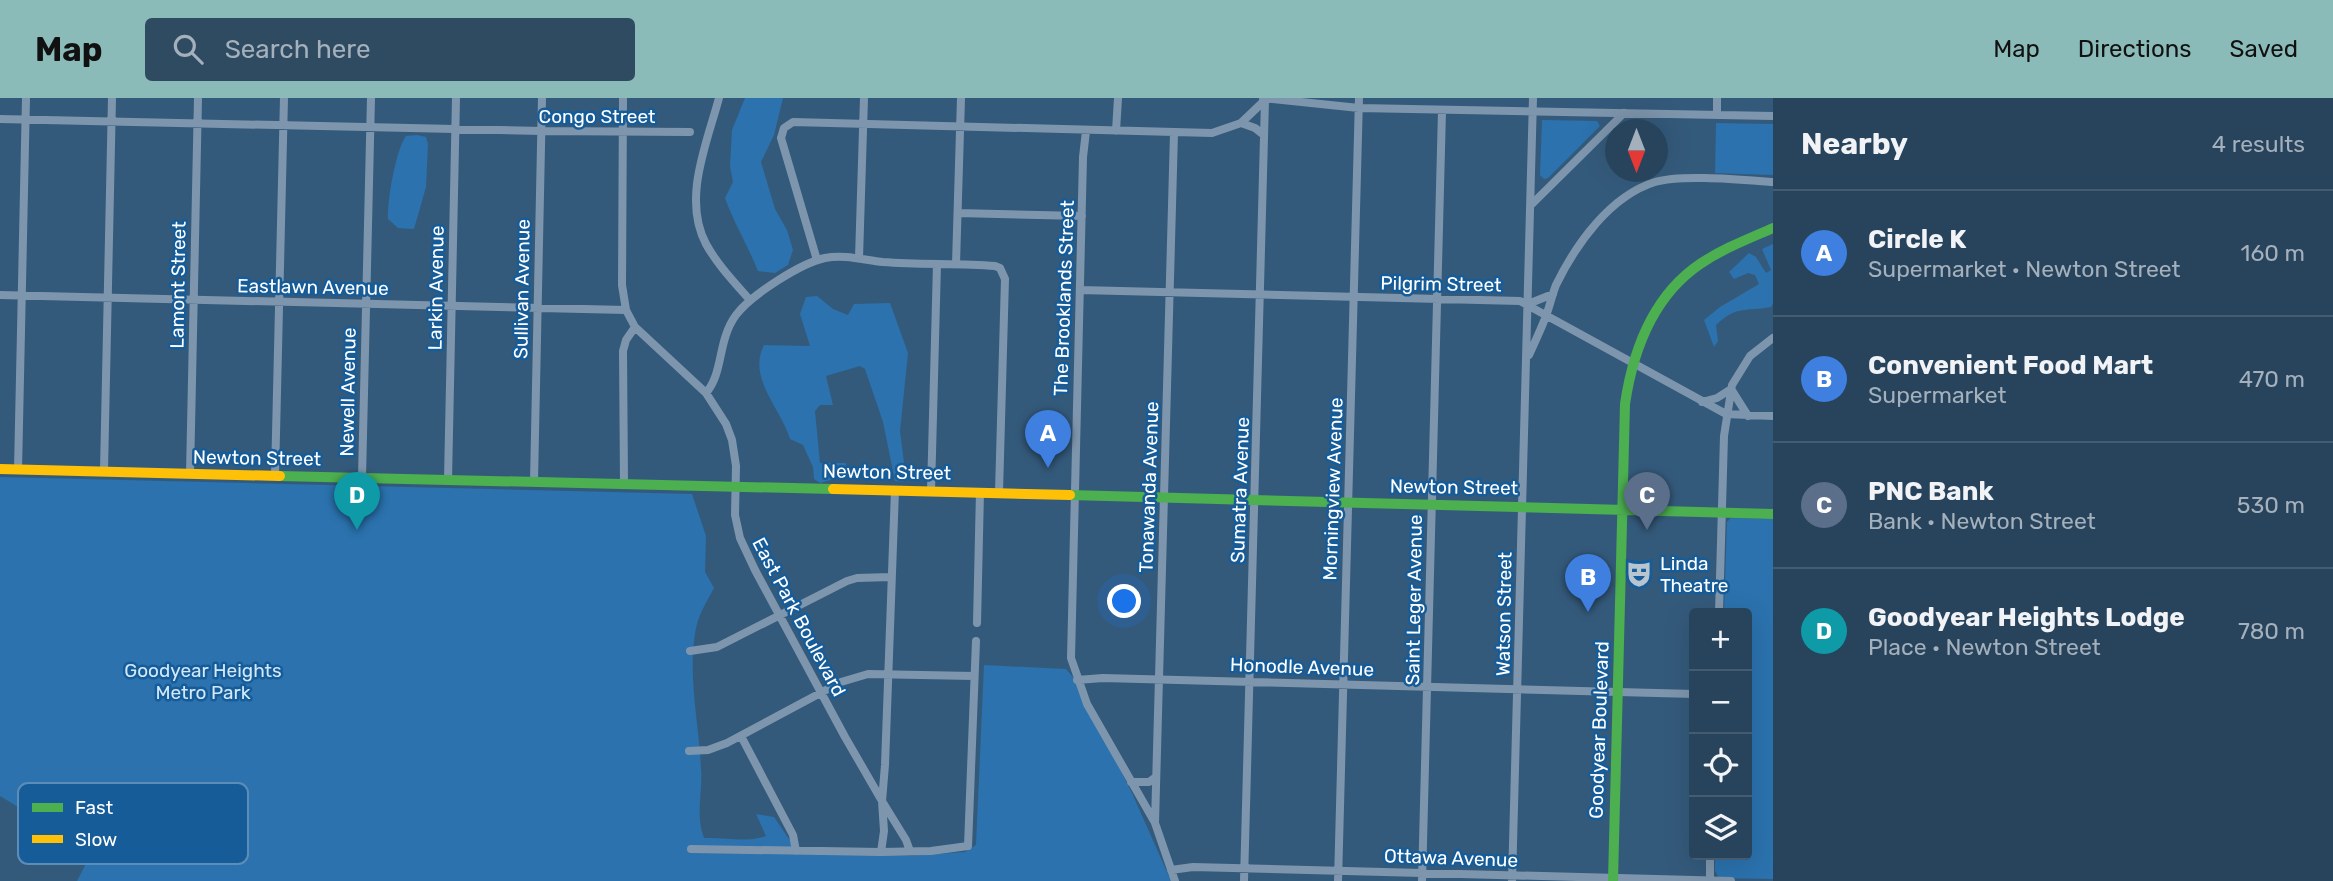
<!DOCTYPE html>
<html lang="en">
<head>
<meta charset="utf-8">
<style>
	:root { --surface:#27445c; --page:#2f4b62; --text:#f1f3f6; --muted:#a4b0bb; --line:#435c72; --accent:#8bbbb9 }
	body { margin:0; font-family:Rubik,sans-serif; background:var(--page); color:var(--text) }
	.controls { position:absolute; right:21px; bottom:21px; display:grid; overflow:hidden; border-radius:7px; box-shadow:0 7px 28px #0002 }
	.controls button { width:63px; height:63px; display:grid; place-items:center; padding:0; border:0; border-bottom:2px solid var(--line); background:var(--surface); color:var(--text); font:35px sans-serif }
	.compass { position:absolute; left:1605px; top:21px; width:63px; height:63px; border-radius:50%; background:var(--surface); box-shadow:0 7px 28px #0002; rotate:180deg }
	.you { position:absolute; left:1125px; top:504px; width:24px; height:24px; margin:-18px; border:5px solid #fff; border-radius:50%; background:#1a73e8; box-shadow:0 0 0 10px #1a73e833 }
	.badge { display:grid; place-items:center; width:46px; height:46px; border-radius:50%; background:var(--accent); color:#fff; font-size:23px; font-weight:700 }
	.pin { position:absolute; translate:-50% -58px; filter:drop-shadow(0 2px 4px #0008) }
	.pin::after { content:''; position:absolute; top:37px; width:24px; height:21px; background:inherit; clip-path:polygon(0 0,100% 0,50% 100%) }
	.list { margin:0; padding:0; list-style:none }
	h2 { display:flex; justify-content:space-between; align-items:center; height:91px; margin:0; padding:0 28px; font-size:30px }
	h2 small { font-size:23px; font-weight:400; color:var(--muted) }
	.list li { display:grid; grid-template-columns:46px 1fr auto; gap:21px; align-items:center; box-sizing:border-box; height:126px; padding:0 28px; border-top:2px solid var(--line) }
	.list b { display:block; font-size:26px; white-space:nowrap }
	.list p { margin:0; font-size:23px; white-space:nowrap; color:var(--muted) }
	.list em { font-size:23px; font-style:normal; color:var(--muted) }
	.icon { flex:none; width:38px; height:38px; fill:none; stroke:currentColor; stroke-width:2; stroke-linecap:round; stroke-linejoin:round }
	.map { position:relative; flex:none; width:1773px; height:783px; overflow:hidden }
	header { display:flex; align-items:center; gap:42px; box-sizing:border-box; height:98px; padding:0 35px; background:var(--accent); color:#111 }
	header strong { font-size:33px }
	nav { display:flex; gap:38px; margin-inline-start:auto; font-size:24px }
	.search { width:490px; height:63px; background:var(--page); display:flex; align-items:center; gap:18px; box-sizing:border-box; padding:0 24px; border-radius:7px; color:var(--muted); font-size:26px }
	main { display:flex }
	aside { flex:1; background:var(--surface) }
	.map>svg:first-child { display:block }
</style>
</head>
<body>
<header>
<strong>Map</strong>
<div class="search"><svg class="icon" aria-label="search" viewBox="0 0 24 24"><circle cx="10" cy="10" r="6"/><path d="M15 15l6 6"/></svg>Search here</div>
<nav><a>Map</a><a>Directions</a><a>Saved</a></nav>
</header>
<main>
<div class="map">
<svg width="1773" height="783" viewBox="0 0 1773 783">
	<rect width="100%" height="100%" fill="#345a7b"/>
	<path fill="#2b72ae" d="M745,0H783L774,37L761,64L775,111L787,132L793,152L788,167L775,175L758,173C748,148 734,125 725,100L733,84L730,68L732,32Z
		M1542,22L1597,23L1600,28L1548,80L1544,81L1540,77Z
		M1716,25L1773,26V77L1715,75Z
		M417,37L426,39L428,46L426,89L414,131L398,130L388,121C387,103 396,51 406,38Z
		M1773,146V206L1771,209C1745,214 1737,207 1716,227L1718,243L1714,249L1704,222L1720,209L1759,186L1755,177L1748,175L1734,181L1729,174L1749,155L1756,159L1766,175L1771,172L1762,151Z
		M817,198L833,211L848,217L854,206L890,205L908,255L900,333L906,381L904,384L895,383L883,324L865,271L860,268L826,278L833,307H820L815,313L820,365H846L845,378L820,385L814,381L813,369L803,347L790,341C781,310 747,280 764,247L810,248L800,216L806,199Z
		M0,379L692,396L706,438L705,474L714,490C707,503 699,516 696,530C687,576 699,625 701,670C703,695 695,716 704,740C724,739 746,745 766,738L756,716L774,719L789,741L805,753L910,758L965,754L976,747L984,567L1066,571L1073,579L1132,695L1171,783H77L92,754L0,698Z
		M1731,420L1773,421V781L1719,780L1715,773V757H1747V515H1724L1727,424Z"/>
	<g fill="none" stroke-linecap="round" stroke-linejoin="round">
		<path stroke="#7e96ad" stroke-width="8" d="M623,0L622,187L626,212L635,229L706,295L726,326L732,342L736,368L735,417L740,440L755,472L845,639L882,703L884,733L881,754
			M719,0C707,45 682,101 706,146C717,166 734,184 749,201
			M1263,0L1359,10L1773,18
			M1717,17V0
			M0,21L542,33L690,34
			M1241,25L1255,30L1264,37
			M1086,33L1083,59L1071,560L1087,606L1154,723
			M1116,33L1118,0
			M1174,35L1155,725L1175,783
			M1531,107L1624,15
			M958,115L1082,118
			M859,160L864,0
			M817,162L781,40L784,30L793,24L1212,35L1241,25L1266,1
			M956,166L961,0
			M1080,192L1520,203L1726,316L1773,318
			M0,197L626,212
			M1528,206L1553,196
			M1529,257C1535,244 1541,231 1546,218C1550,207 1552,197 1556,187C1576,146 1610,98 1655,84C1681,76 1744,82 1773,84
			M1731,291L1748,318
			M706,295C724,274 717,243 736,217C751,197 801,165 825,160C844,156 864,162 883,164C920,167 958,165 995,168L1000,170L1005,181L999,394
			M1702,304L1717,300L1731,291
			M18,372L26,0
			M104,373L112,0
			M190,376L198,0
			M275,378L284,0
			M362,379L371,0
			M448,382L456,0
			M534,384L542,0
			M624,385L623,253L626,242L635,229
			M895,392L885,667L882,703L906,742L910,753
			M931,393L937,166
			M1719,515L1724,338L1732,287L1750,258L1773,240
			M977,525L980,394
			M690,553L717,549L847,483L857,480L891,479
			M1077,582L1103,580L1694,596
			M741,638L793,737L796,753
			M689,653L708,652L727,645L841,584L868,576L974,578
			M1131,684H1149L1156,679
			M691,751L881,754L931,753L968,748L976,543
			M1171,772L1193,769L1731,783
			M1244,783L1265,2
			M1338,783L1359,0
			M1422,783L1442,13
			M1512,783L1533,0
			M1710,783V757"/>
		<path stroke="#4caf50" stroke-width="10" d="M280,378L833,391
			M1070,397L1773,416
			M1613,783L1625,306C1633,252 1653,198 1700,166C1722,151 1748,141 1773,130"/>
		<path stroke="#ffc107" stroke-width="10" d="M0,371L280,378
			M833,391L1070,397"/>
	</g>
	<defs>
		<symbol id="theatre-bare" viewBox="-9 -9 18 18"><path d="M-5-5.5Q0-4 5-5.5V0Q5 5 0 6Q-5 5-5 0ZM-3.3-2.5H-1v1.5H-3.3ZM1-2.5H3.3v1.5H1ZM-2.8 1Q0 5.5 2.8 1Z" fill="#b8c5d1" stroke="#165c99" stroke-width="2.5" paint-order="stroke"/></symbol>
	</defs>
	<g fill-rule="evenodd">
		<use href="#theatre-bare" x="1620" y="457" width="38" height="38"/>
	</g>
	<g text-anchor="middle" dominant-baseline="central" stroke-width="5" stroke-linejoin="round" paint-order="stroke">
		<g font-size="19" fill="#fff" stroke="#165c99">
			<text x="597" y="18">Congo Street</text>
			<text transform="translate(1441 186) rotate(1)">Pilgrim Street</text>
			<text transform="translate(178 187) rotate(-89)">Lamont Street</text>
			<text transform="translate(313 189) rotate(1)">Eastlawn Avenue</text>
			<text transform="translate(436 190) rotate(-89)">Larkin Avenue</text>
			<text transform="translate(522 191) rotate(-89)">Sullivan Avenue</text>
			<text transform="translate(1064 200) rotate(-88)">The Brooklands Street</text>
			<text transform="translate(348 294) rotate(-89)">Newell Avenue</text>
			<text transform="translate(257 360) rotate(1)">Newton Street</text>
			<text transform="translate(887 374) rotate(1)">Newton Street</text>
			<text transform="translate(1149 389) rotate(-88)">Tonawanda Avenue</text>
			<text transform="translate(1454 389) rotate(1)">Newton Street</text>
			<text transform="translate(1333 391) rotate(-88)">Morningview Avenue</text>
			<text transform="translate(1240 392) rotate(-88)">Sumatra Avenue</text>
			<text transform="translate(1414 502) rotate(-89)">Saint Leger Avenue</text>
			<text transform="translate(1504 516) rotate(-89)">Watson Street</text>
			<text transform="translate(799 519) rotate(62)">East Park Boulevard</text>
			<text transform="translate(1302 569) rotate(2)">Honodle Avenue</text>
			<text transform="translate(1599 632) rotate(-88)">Goodyear Boulevard</text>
			<text transform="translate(1451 760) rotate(2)">Ottawa Avenue</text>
		</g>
		<g font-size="19" fill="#fff" stroke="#165c99" text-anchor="start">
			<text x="1660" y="465">Linda<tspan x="1660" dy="22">Theatre</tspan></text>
		</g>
		<g font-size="19" fill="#d2e9fc" stroke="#165c99">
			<text x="203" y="572">Goodyear Heights<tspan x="203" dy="22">Metro Park</tspan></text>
		</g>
	</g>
	<rect x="18" y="685" width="230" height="81" rx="10" fill="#165c99" stroke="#5c8db8" stroke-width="2"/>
	<rect x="32" y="705" width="31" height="9" fill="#4caf50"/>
	<rect x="32" y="737" width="31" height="8" fill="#ffc107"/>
	<g font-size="19" fill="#fff">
		<text x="75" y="716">Fast</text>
		<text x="75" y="748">Slow</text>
	</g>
</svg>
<div class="controls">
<button>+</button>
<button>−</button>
<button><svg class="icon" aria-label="locate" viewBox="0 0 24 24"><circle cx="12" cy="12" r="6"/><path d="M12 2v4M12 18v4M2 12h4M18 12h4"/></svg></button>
<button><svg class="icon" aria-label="layers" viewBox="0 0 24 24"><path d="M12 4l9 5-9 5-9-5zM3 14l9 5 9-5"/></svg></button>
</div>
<svg class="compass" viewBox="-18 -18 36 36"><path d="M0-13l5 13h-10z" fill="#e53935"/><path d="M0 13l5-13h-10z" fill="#a4b0bb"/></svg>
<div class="you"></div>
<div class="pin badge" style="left:1048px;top:370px;background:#3f7fe0">A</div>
<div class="pin badge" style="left:1588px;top:514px;background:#3f7fe0">B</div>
<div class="pin badge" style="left:1647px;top:432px;background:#5c6f8a">C</div>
<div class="pin badge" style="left:357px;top:432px;background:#0f9aa8">D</div>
</div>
<aside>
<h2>Nearby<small>4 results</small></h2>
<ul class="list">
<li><span class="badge" style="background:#3f7fe0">A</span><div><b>Circle K</b><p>Supermarket · Newton Street</p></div><em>160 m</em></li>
<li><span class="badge" style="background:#3f7fe0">B</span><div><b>Convenient Food Mart</b><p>Supermarket</p></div><em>470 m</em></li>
<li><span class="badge" style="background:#5c6f8a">C</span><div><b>PNC Bank</b><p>Bank · Newton Street</p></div><em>530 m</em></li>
<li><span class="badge" style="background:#0f9aa8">D</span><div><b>Goodyear Heights Lodge</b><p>Place · Newton Street</p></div><em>780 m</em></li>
</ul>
</aside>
</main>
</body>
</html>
